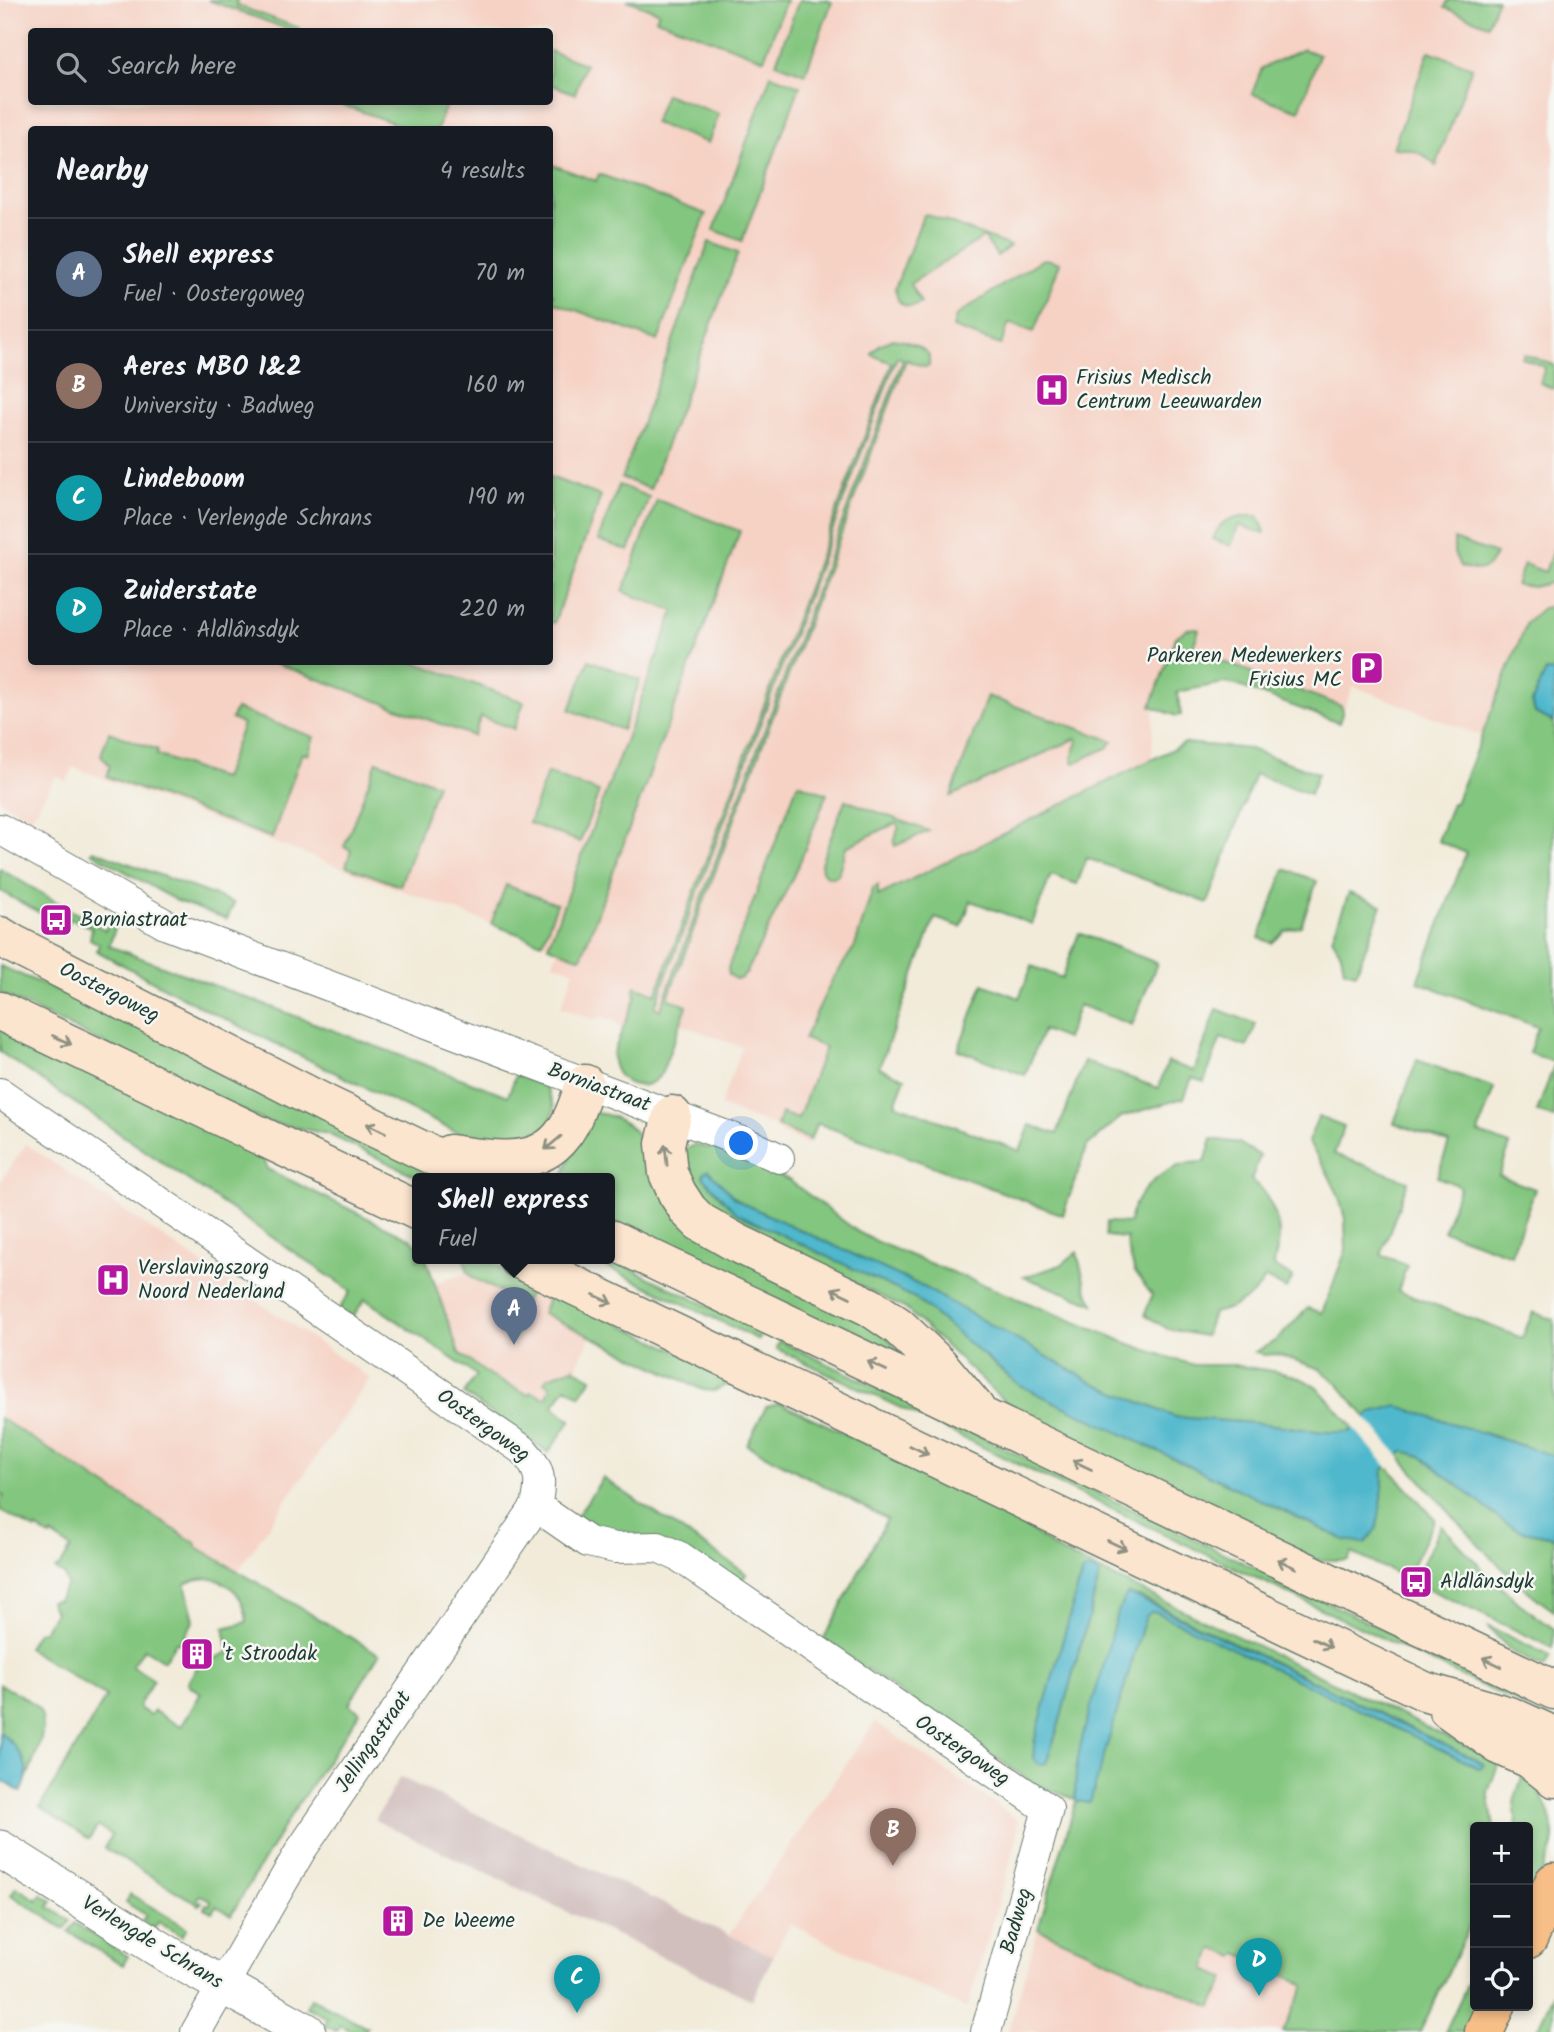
<!DOCTYPE html>
<html lang="en">
<head>
<meta charset="utf-8">
<style>
	:root { --surface:#171b24; --page:#20242c; --text:#f1f3f6; --muted:#9ea1a6; --line:#363941; --accent:#1a73e8 }
	body { margin:0; font-family:Kalam,sans-serif; background:var(--page); color:var(--text) }
	.controls { position:absolute; right:21px; bottom:21px; display:grid; overflow:hidden; border-radius:7px; box-shadow:0 4px 10px #0003 }
	.controls button { width:63px; height:63px; display:grid; place-items:center; padding:0; border:0; border-bottom:2px solid var(--line); background:var(--surface); color:var(--text); font:35px sans-serif }
	.you { position:absolute; left:742px; top:1144px; width:24px; height:24px; margin:-18px; border:5px solid #fff; border-radius:50%; background:#1a73e8; box-shadow:0 0 0 10px #1a73e833 }
	.badge { display:grid; place-items:center; width:46px; height:46px; border-radius:50%; background:var(--accent); color:#fff; font-size:23px; font-weight:700 }
	.pin { position:absolute; translate:-50% -58px; filter:drop-shadow(0 2px 4px #0008) }
	.pin::after { content:''; position:absolute; top:37px; width:24px; height:21px; background:inherit; clip-path:polygon(0 0,100% 0,50% 100%) }
	.popup { position:absolute; left:412px; top:1173px; width:203px; height:91px; box-sizing:border-box; display:grid; place-content:center; border-radius:7px; background:var(--surface); filter:drop-shadow(0 2px 5px #0005); font-size:23px; white-space:nowrap; color:var(--muted) }
	.popup b { font-size:26px; color:var(--text) }
	.popup::after { content:''; position:absolute; left:50%; top:100%; margin-left:-14px; border:14px solid transparent; border-top-color:var(--surface) }
	.list { margin:0; padding:0; list-style:none }
	h2 { display:flex; justify-content:space-between; align-items:center; height:91px; margin:0; padding:0 28px; font-size:30px }
	h2 small { font-size:23px; font-weight:400; color:var(--muted) }
	.list li { display:grid; grid-template-columns:46px 1fr auto; gap:21px; align-items:center; box-sizing:border-box; height:112px; padding:0 28px; border-top:2px solid var(--line) }
	.list b { display:block; font-size:26px; white-space:nowrap }
	.list p { margin:0; font-size:23px; white-space:nowrap; color:var(--muted) }
	.list em { font-size:23px; font-style:normal; color:var(--muted) }
	.icon { flex:none; width:38px; height:38px; fill:none; stroke:currentColor; stroke-width:2; stroke-linecap:round; stroke-linejoin:round }
	.map { position:relative; flex:none; width:1554px; height:2032px; overflow:hidden }
	.search { position:absolute; background:var(--surface); box-shadow:0 4px 10px #0003; left:28px; top:28px; width:525px; height:77px; display:flex; align-items:center; gap:18px; box-sizing:border-box; padding:0 24px; border-radius:7px; color:var(--muted); font-size:26px }
	.panel { position:absolute; background:var(--surface); box-shadow:0 4px 10px #0003; left:28px; top:126px; width:525px; height:539px; border-radius:7px }
	.map>svg:first-child { display:block }
</style>
</head>
<body>
<div class="map">
<svg width="1554" height="2032" viewBox="0 0 1554 2032">
	<rect width="100%" height="100%" fill="#f6f6f2"/>
	<filter id="ink" filterUnits="userSpaceOnUse"><feTurbulence type="fractalNoise" baseFrequency=".0143" numOctaves="2"/><feDisplacementMap in="SourceGraphic" scale="14" xChannelSelector="R" yChannelSelector="G"/><feConvolveMatrix kernelMatrix="1 2 1 2 8 2 1 2 1" color-interpolation-filters="sRGB"/></filter>
	<filter id="wash" filterUnits="userSpaceOnUse"><feTurbulence type="fractalNoise" baseFrequency=".00686" numOctaves="4" result="noise"/><feDisplacementMap in="SourceGraphic" scale="28" xChannelSelector="R" yChannelSelector="G"/><feGaussianBlur stdDeviation="1.57" result="paint"/><feColorMatrix in="noise" values="0 0 0 0 0 0 0 0 0 0 0 0 0 0 0 0 0 1.4 0 .05"/><feComposite in="paint" operator="in"/></filter>
	<g filter="url(#wash)">
		<rect width="100%" height="100%" fill="#f2ebda"/>
		<path fill="#f6d2c4" fill-rule="evenodd" d="M0,0H1554V672L1546,671L1535,713L1554,722L1476,748L1482,736L1353,686L1343,712L1176,650L1154,707L1152,759L877,897L837,1072L808,1145L775,1130L776,1127L720,1106L742,1047L680,1024L662,1072L657,1080L648,1085L641,1086L622,1079L616,1073L613,1063V1054L622,1030L616,1022L603,1017L592,1019L561,1007L574,971L553,963L558,949L73,767L67,782L56,776L31,818L0,800ZM32,32H550V102H32ZM32,130H550V662H32Z
			M26,1144L370,1378L238,1571L197,1547L196,1544L0,1418V1183Z
			M468,1272L473,1278L524,1303L530,1290L548,1299L542,1313L591,1336L575,1369L548,1405L488,1376L446,1344L425,1287Z
			M875,1722L1014,1817L1017,1821V1838L967,2009L790,1924L773,1956L729,1935Z
			M1064,1840L1420,2032H1008Z"/>
		<path fill="#d1bfbe" d="M400,1777L773,1956L752,2000L375,1820Z"/>
		<path fill="#83c67f" stroke="#51825a" stroke-width="2" fill-rule="evenodd" d="M208,0H237L236,5L299,28L298,31H293Z
			M627,0H786L764,59L656,19L659,12Z
			M799,0H826L832,2L805,74L776,63Z
			M1448,0H1497L1488,25L1445,8Z
			M1303,49L1319,55L1299,111L1252,94L1262,68Z
			M550,51L585,64L575,94L550,84Z
			M1429,51L1472,67L1436,166C1424,153 1411,148 1393,148Z
			M771,75L800,86L742,241L714,230Z
			M665,94L719,114L708,143L654,123Z
			M335,102H447L437,130L410,129Z
			M550,164L596,181L599,174L706,214L658,341L551,301L554,294L550,292Z
			M926,214L1010,246L997,256L984,237L910,284L921,303C912,309 905,308 898,300L895,288L923,216Z
			M709,242L738,253L650,489L622,478Z
			M1046,259L1060,263L1034,332L1009,323L1001,345L953,328L956,316L963,311L1041,260Z
			M893,339C906,340 921,346 929,355V366L925,367L906,360L668,998L687,1006L662,1072C647,1098 610,1083 613,1054L636,996L634,990L635,986L656,994L892,363L872,355V353L879,345ZM897,357L903,359L660,1010L655,1007Z
			M1524,354L1554,365V389L1540,383L1545,367L1522,358Z
			M550,477L601,496L554,623L550,622Z
			M619,485L649,497L629,551L598,540Z
			M657,500L740,531L581,958L548,946L674,611L623,592Z
			M1248,516H1258L1265,531L1264,534L1239,525L1231,546L1213,539C1221,519 1228,519 1248,516Z
			M1454,539L1496,554C1489,573 1476,572 1460,566L1454,553Z
			M1554,547V582L1533,587L1516,585L1524,564L1545,572Z
			M1554,606V672L1546,671L1532,702L1535,713L1554,722V1062L1529,1053L1538,1027L1418,982L1466,853L1438,841L1452,803H1455L1527,622L1543,608Z
			M1195,628L1199,630L1192,650L1341,706L1343,710L1339,723L1236,685L1224,683L1177,692L1181,715L1176,716L1151,706L1176,637L1187,629Z
			M589,660L640,680L622,730L570,710Z
			M272,662H414L524,702L514,729L481,717L473,736Z
			M987,696L1113,741L1107,748L1074,763L1072,758L1078,741L1077,738L951,796Z
			M236,709L314,737L308,755L302,753L272,838L107,777L110,766L101,755L109,732L158,750L157,755L223,779L243,724L231,719Z
			M1185,743L1250,749L1318,773L1310,794L1255,774L1208,903L1087,858L1077,884L1051,875L1032,924L971,901L961,927L935,918L879,1068L905,1078L895,1104L1020,1151L1030,1125L1057,1134L1084,1061L1158,1088L1168,1062L1194,1071L1217,1009L1256,1024L1247,1047L1221,1038L1204,1082L1192,1078L1184,1098L1121,1117L1087,1146L1063,1215L817,1123L810,1140L777,1126L781,1113L798,1119L825,1047L804,1039L831,982L855,946L873,888L878,885V896Z
			M377,761L437,784L400,886L346,866L351,850L344,847Z
			M547,773L599,792L580,842L529,823Z
			M798,783L827,794L799,864L746,974L740,979H735L729,974L728,968Z
			M845,800L929,831L895,846L894,844L899,825L896,823L846,847L838,875C831,879 826,877 822,871L821,863Z
			M93,850L234,903L227,919L177,901L91,852Z
			M0,869L105,930L116,912L120,914L109,946L508,1096L516,1075L546,1087L554,1106L551,1123L534,1137L505,1143L472,1140L197,1005L97,951L99,944L90,939L92,928L70,918L66,927L0,891Z
			M1285,869L1317,881L1301,926L1285,931L1272,943L1259,938Z
			M506,885L557,904L542,943L491,924Z
			M1349,893L1382,905L1356,973L1344,970L1341,953L1332,938Z
			M1079,933L1157,963L1132,1025L1079,1005L1066,1039L1043,1030L1025,1075L958,1050L983,984L1019,998L1032,966L1062,978Z
			M0,966L122,1018L450,1179H422L328,1134L264,1121L0,993Z
			M0,1027L260,1152L267,1169L411,1239L418,1246V1259H426L459,1353L490,1376L529,1395L531,1392L546,1398L551,1387L544,1382L548,1377L575,1367V1369L592,1378L580,1396L566,1387L553,1407L571,1420L548,1453L464,1394L476,1375L365,1299L352,1318L339,1309L351,1291L0,1052Z
			M1417,1060L1494,1088L1478,1133L1510,1145L1499,1176L1535,1189L1511,1255L1444,1231L1460,1186L1437,1177L1449,1143L1394,1123Z
			M1554,1065V1118L1537,1112Z
			M596,1113C636,1118 643,1141 653,1176L879,1327L913,1367L610,1222V1179H562L584,1118Z
			M1318,1117L1344,1127L1334,1154L1408,1181L1381,1255L1407,1265L1398,1291L1522,1338L1533,1312L1554,1320V1456L1484,1433L1372,1412L1366,1417L1338,1384L1320,1369L1277,1354L1264,1355L1255,1352L1277,1340L1308,1308L1322,1313L1346,1250L1345,1219L1338,1194L1325,1168L1308,1142Z
			M1212,1139L1239,1143L1260,1156L1251,1180C1267,1191 1280,1218 1279,1238C1278,1247 1275,1257 1274,1266L1293,1277L1286,1289L1266,1278C1252,1299 1238,1307 1213,1313L1205,1336L1168,1329L1145,1315L1152,1295L1135,1272L1126,1242L1127,1238L1105,1236L1107,1222L1129,1223C1135,1188 1169,1161 1205,1162Z
			M694,1145L726,1151L789,1180L858,1232L877,1242L1130,1344L1173,1359L1194,1365H1234L1278,1372L1298,1377L1316,1386L1354,1428L1349,1432H1323L1266,1424L1175,1417L1094,1383L921,1286L744,1204L704,1173L703,1177L723,1200L766,1227L915,1298L1019,1385L1345,1540L1365,1543L1382,1498L1383,1470L1387,1466L1435,1519L1406,1578L1352,1553L1348,1560H1315L1035,1425L1002,1399L906,1309L711,1210L682,1165L684,1151Z
			M1077,1252L1086,1289L1094,1304L1024,1277L1061,1265Z
			M464,1259H485L725,1374L729,1380L728,1384L714,1391L703,1390L542,1313L548,1299L531,1291L524,1304L473,1278L468,1272Z
			M590,1259H610L763,1332L759,1340Z
			M780,1341L1529,1699L1526,1706H1524L777,1349L776,1347Z
			M780,1403L992,1502L1057,1550L1499,1762L1488,1792L1494,1827H1475V1915L1420,2032H1283L1305,1985L1238,1953L1235,1957L1214,1948L1205,1969L1225,1979L1212,2007L1038,1929L1076,1801L1089,1803L1141,1631L1146,1616L1151,1612H1156L1482,1767V1763L1138,1596L1115,1623L1077,1766L1075,1799L1036,1785L823,1640L887,1519L747,1445L766,1407ZM1082,1572L1100,1575L1057,1731L1046,1763L1033,1758L1035,1739Z
			M0,1418L197,1544V1547L379,1654L349,1704L360,1712L287,1821L231,1915L216,1906L212,1912L204,1908L206,1904L210,1905L211,1901L200,1895L197,1899L202,1902L199,1905L104,1848L112,1835L98,1826L89,1839L40,1807L106,1697L27,1648L37,1632L44,1631L55,1612L50,1601L58,1600L67,1585L64,1575L55,1570L57,1567L59,1568L71,1548L51,1535L50,1537L36,1528L35,1530L0,1510V1502L4,1496L0,1493ZM207,1578C232,1581 245,1598 247,1622L224,1628L229,1652L216,1658L202,1659L188,1682L189,1685L201,1693L181,1727L154,1711L150,1715L139,1708L140,1703L154,1680L132,1666L144,1649L164,1661L176,1642L180,1644L194,1620L185,1584L194,1580Z
			M1404,1451L1421,1456L1500,1519L1519,1530L1554,1537V1611C1493,1568 1449,1510 1399,1456Z
			M603,1478L747,1574L742,1579L736,1580L603,1535L575,1519Z
			M1441,1525L1490,1577L1519,1603L1554,1629L1553,1648L1414,1582Z
			M1487,1626L1550,1656L1544,1668L1512,1652Z
			M0,1684C11,1691 29,1698 38,1708C51,1725 34,1759 27,1777C24,1757 15,1745 0,1732Z
			M1523,1774C1543,1791 1554,1817 1553,1845C1550,1860 1535,1885 1528,1900V1827H1517L1514,1802Z
			M16,1887L37,1900L41,1894L52,1901L49,1907L70,1921L65,1929L11,1895Z
			M130,1894L187,1928L182,1936L158,1922L154,1929L142,1921L146,1915L125,1902Z
			M75,1923L95,1936L99,1930L111,1937L107,1944L128,1956L123,1965L69,1932Z
			M1475,1968V2006L1466,2032H1445Z
			M1554,1993V2018L1548,2032H1536Z
			M311,1998L367,2027L364,2032H354L340,2025L336,2031L324,2025L328,2018L306,2007Z"/>
		<path fill="#4fb8cc" stroke="#377a80" stroke-width="2" d="M1546,671L1554,672V722L1535,713L1532,702Z
			M708,1170L735,1198L744,1204L921,1286L1094,1383L1175,1417L1266,1424L1323,1432H1349L1372,1412L1398,1406L1554,1456V1537L1519,1530L1500,1519L1421,1456L1404,1451L1383,1470L1382,1498L1377,1528L1365,1543L1345,1540L1019,1385L915,1298L736,1213L703,1177L704,1173Z
			M1089,1569L1100,1574L1057,1731L1048,1758L1046,1763L1041,1765C1030,1760 1034,1749 1035,1739L1082,1572Z
			M1128,1593L1482,1763L1484,1765L1479,1768L1156,1612H1151L1146,1616L1141,1631L1090,1803L1076,1801C1071,1759 1092,1706 1104,1664C1110,1641 1114,1613 1128,1593Z
			M0,1732C19,1749 36,1767 21,1792L0,1779Z"/>
		<path fill="#f2ebda" d="M1363,1415L1401,1458L1389,1469L1352,1426Z"/>
	</g>
	<g filter="url(#ink)">
		<g fill="none" stroke-linecap="round" stroke-linejoin="round">
			<defs>
				<path id="minor" d="M0,829L165,924L753,1146L779,1158
					M0,1093L523,1450C541,1470 542,1480 536,1506L301,1850L196,2032
					M536,1506L588,1542L615,1548L658,1547L680,1557L1048,1809L986,2032"/>
				<path id="tertiary" d="M0,1849L174,1958L307,2032"/>
				<path id="secondary" d="M0,936L13,944L327,1105L482,1179
					M0,1011L418,1211
					M672,1115L665,1144L668,1173L677,1193L688,1210L700,1222L735,1242L870,1307L898,1326L939,1365L975,1408
					M450,1154C488,1159 537,1170 563,1134C574,1120 579,1101 585,1084
					M610,1239L1554,1690
					M519,1259L1424,1691L1512,1717L1554,1736
					M1448,1709L1499,1745L1530,1759L1554,1778"/>
				<path id="primary" d="M1528,1939L1554,1882
					M1484,2032L1496,2006"/>
			</defs>
			<use href="#minor" stroke="#697a6e" stroke-width="32"/>
			<use href="#tertiary" stroke="#697a6e" stroke-width="39"/>
			<use href="#secondary" stroke="#697a6e" stroke-width="41"/>
			<use href="#primary" stroke="#697a6e" stroke-width="41"/>
			<use href="#minor" stroke="#fff" stroke-width="30"/>
			<use href="#tertiary" stroke="#fff" stroke-width="37"/>
			<use href="#secondary" stroke="#fce5cf" stroke-width="38"/>
			<use href="#primary" stroke="#f7be87" stroke-width="38"/>
		</g>
		<defs><path id="oneway-shaft" d="M-6 0H5M1.5-3L5.5 0L1.5 3" fill="none" stroke-width="1.6" stroke-linecap="round" stroke-linejoin="round" transform="scale(1.75)"/></defs>
		<g stroke="#8e9182">
			<use href="#oneway-shaft" transform="translate(62 1040) rotate(25)"/>
			<use href="#oneway-shaft" transform="translate(376 1128) rotate(-154)"/>
			<use href="#oneway-shaft" transform="translate(553 1143) rotate(140)"/>
			<use href="#oneway-shaft" transform="translate(666 1155) rotate(-96)"/>
			<use href="#oneway-shaft" transform="translate(841 1293) rotate(-154)"/>
			<use href="#oneway-shaft" transform="translate(603 1299) rotate(25)"/>
			<use href="#oneway-shaft" transform="translate(877 1366) rotate(-154)"/>
			<use href="#oneway-shaft" transform="translate(919 1450) rotate(26)"/>
			<use href="#oneway-shaft" transform="translate(1082 1465) rotate(-154)"/>
			<use href="#oneway-shaft" transform="translate(1117 1545) rotate(25)"/>
			<use href="#oneway-shaft" transform="translate(1287 1564) rotate(-154)"/>
			<use href="#oneway-shaft" transform="translate(1322 1643) rotate(25)"/>
			<use href="#oneway-shaft" transform="translate(1492 1662) rotate(-155)"/>
		</g>
	</g>
	<defs>
		<symbol id="hospital-square" viewBox="-11 -11 22 22"><rect x="-9" y="-9" width="18" height="18" rx="4" fill="#b5179e" stroke="#f6f6f2"/><path d="M-5-5h3v3.5h4V-5h3V5h-3V1.5h-4V5h-3Z" fill="#fff"/></symbol>
		<symbol id="parking-square" viewBox="-11 -11 22 22"><rect x="-9" y="-9" width="18" height="18" rx="4" fill="#b5179e" stroke="#f6f6f2"/><path d="M-3.5-5.5H1a3.5 3.5 0 0 1 0 7H-1V5.5H-3.5ZM-1-3.4V-.6H.8a1.4 1.4 0 0 0 0-2.8Z" fill="#fff"/></symbol>
		<symbol id="bus-square" viewBox="-11 -11 22 22"><rect x="-9" y="-9" width="18" height="18" rx="4" fill="#b5179e" stroke="#f6f6f2"/><path d="M-5-6H5V4H4V6H2V4H-2V6H-4V4H-5ZM-3.5-4V0h7V-4ZM-3.5 1.2v1.5H-2V1.2ZM2 1.2v1.5H3.5V1.2Z" fill="#fff"/></symbol>
		<symbol id="building-square" viewBox="-11 -11 22 22"><rect x="-9" y="-9" width="18" height="18" rx="4" fill="#b5179e" stroke="#f6f6f2"/><path d="M-4-6H4V6H1V3H-1V6H-4ZM-2.5-4.3h1.7v1.8h-1.7ZM.8-4.3h1.7v1.8H.8ZM-2.5-1h1.7V.8h-1.7ZM.8-1h1.7V.8H.8Z" fill="#fff"/></symbol>
	</defs>
	<g fill-rule="evenodd">
		<use href="#hospital-square" x="1033" y="371" width="38" height="38"/>
		<use href="#parking-square" x="1348" y="649" width="38" height="38"/>
		<use href="#bus-square" x="37" y="901" width="38" height="38"/>
		<use href="#hospital-square" x="94" y="1261" width="38" height="38"/>
		<use href="#bus-square" x="1397" y="1563" width="38" height="38"/>
		<use href="#building-square" x="178" y="1635" width="38" height="38"/>
		<use href="#building-square" x="379" y="1902" width="38" height="38"/>
	</g>
	<g text-anchor="middle" dominant-baseline="central" stroke-width="5" stroke-linejoin="round" paint-order="stroke">
		<g font-size="21" fill="#1f3d34" stroke="#f6f6f2" text-anchor="start">
			<text x="1076" y="378">Frisius Medisch<tspan x="1076" dy="24">Centrum Leeuwarden</tspan></text>
			<text x="1342" y="656" text-anchor="end">Parkeren Medewerkers<tspan x="1342" dy="24">Frisius MC</tspan></text>
			<text x="80" y="920">Borniastraat</text>
			<text x="138" y="1268">Verslavingszorg<tspan x="138" dy="24">Noord Nederland</tspan></text>
			<text x="1440" y="1582">Aldlânsdyk</text>
			<text x="222" y="1654">'t Stroodak</text>
			<text x="422" y="1921">De Weeme</text>
		</g>
		<g font-size="21" fill="#1f3d34" stroke="#f6f6f2">
			<text transform="translate(109 993) rotate(27)">Oostergoweg</text>
			<text transform="translate(599 1088) rotate(20)">Borniastraat</text>
			<text transform="translate(483 1426) rotate(36)">Oostergoweg</text>
			<text transform="translate(374 1742) rotate(-56)">Jellingastraat</text>
			<text transform="translate(962 1751) rotate(34)">Oostergoweg</text>
			<text transform="translate(1017 1921) rotate(-74)">Badweg</text>
			<text transform="translate(152 1943) rotate(31)">Verlengde Schrans</text>
		</g>
	</g>
</svg>
<div class="controls">
<button>+</button>
<button>−</button>
<button><svg class="icon" aria-label="locate" viewBox="0 0 24 24"><circle cx="12" cy="12" r="6"/><path d="M12 2v4M12 18v4M2 12h4M18 12h4"/></svg></button>
</div>
<div class="you"></div>
<div class="pin badge" style="left:514px;top:1345px;background:#5c6f8a">A</div>
<div class="popup"><b>Shell express</b>Fuel</div>
<div class="pin badge" style="left:893px;top:1866px;background:#8d6e63">B</div>
<div class="pin badge" style="left:577px;top:2013px;background:#0f9aa8">C</div>
<div class="pin badge" style="left:1259px;top:1996px;background:#0f9aa8">D</div>
<div class="search"><svg class="icon" aria-label="search" viewBox="0 0 24 24"><circle cx="10" cy="10" r="6"/><path d="M15 15l6 6"/></svg>Search here</div>
<section class="panel">
<h2>Nearby<small>4 results</small></h2>
<ul class="list">
<li><span class="badge" style="background:#5c6f8a">A</span><div><b>Shell express</b><p>Fuel · Oostergoweg</p></div><em>70 m</em></li>
<li><span class="badge" style="background:#8d6e63">B</span><div><b>Aeres MBO 1&amp;2</b><p>University · Badweg</p></div><em>160 m</em></li>
<li><span class="badge" style="background:#0f9aa8">C</span><div><b>Lindeboom</b><p>Place · Verlengde Schrans</p></div><em>190 m</em></li>
<li><span class="badge" style="background:#0f9aa8">D</span><div><b>Zuiderstate</b><p>Place · Aldlânsdyk</p></div><em>220 m</em></li>
</ul>
</section>
</div>
</body>
</html>
